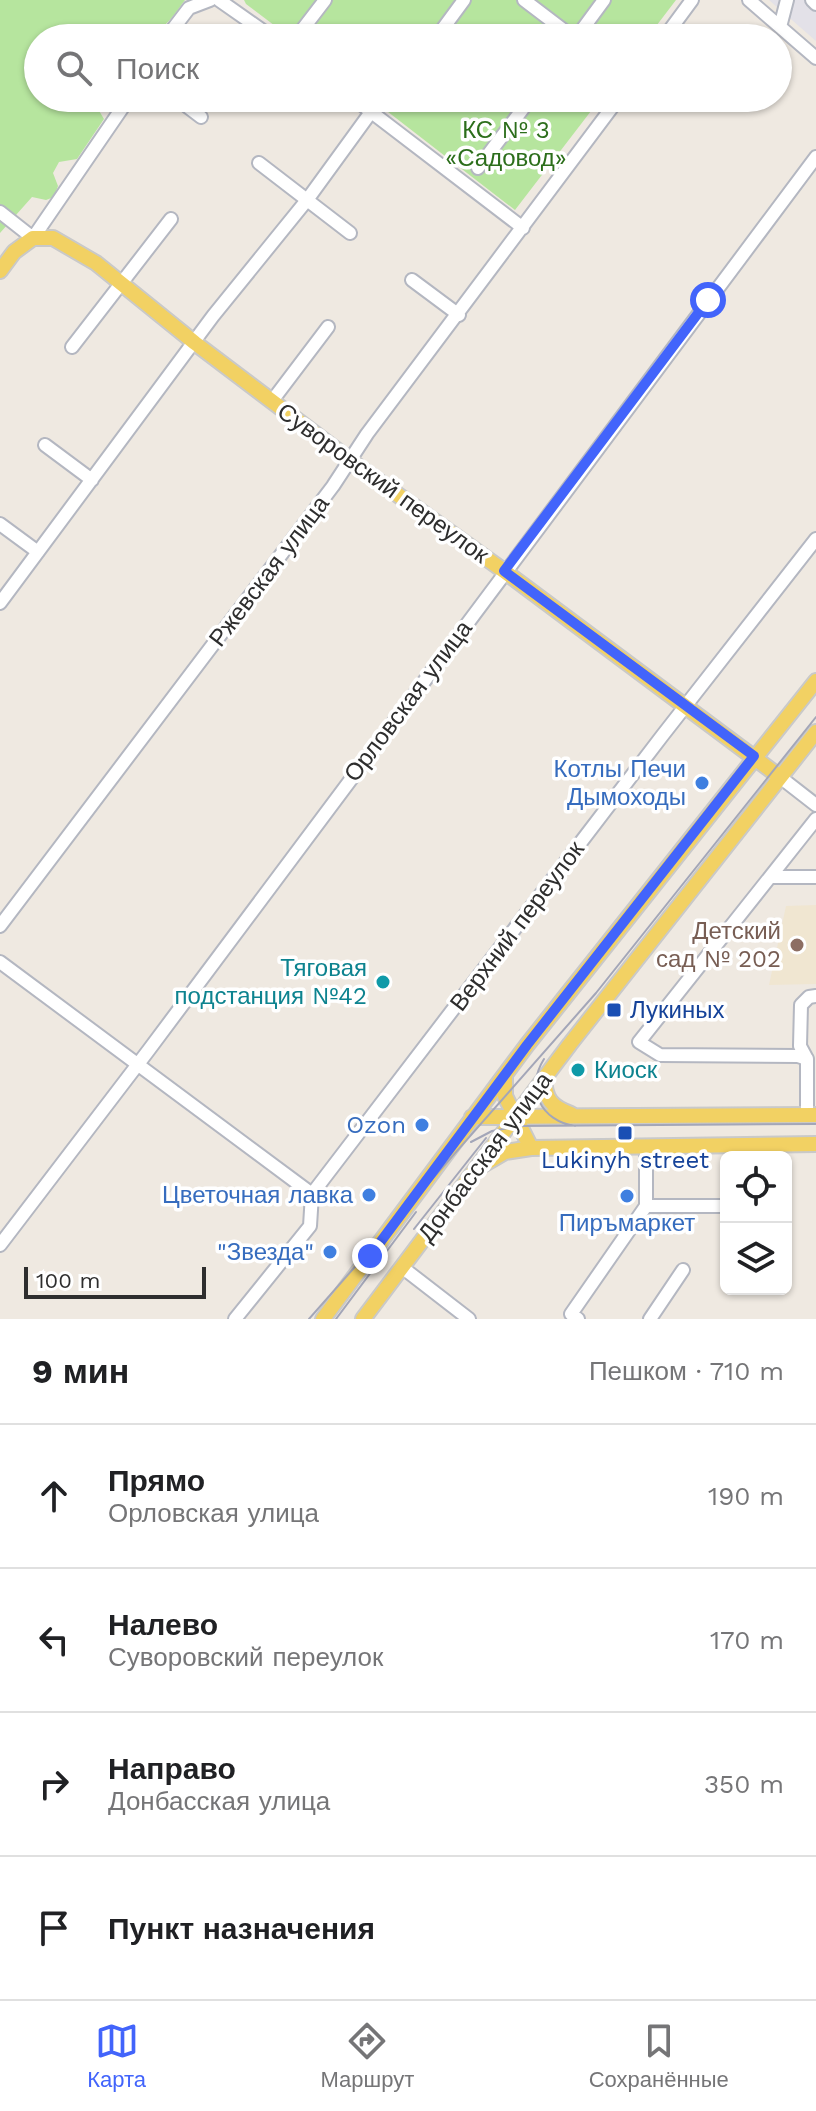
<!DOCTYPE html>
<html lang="ru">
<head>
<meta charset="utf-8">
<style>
	:root { --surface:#fff; --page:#f6f6f6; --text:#202124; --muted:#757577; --line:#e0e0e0; --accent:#4264fb }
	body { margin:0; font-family:"Work Sans",sans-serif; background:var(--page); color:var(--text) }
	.controls { position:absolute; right:24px; bottom:24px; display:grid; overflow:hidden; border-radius:12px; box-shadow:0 2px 6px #0004 }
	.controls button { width:72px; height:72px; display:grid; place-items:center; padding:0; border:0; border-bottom:2px solid var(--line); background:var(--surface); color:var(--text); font:40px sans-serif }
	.scale { position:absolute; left:24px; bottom:20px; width:182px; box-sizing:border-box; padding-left:8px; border:4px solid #2e2e2e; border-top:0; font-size:22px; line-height:28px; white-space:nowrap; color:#2e2e2e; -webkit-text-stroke:6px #fff; paint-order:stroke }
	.stop { position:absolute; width:24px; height:24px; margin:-18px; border:6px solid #4264fb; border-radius:50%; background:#fff }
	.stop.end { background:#4264fb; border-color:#fff; box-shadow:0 2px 8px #0008 }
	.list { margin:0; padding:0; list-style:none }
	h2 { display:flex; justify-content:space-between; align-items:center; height:104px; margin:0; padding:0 32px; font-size:34px }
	h2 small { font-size:26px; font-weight:400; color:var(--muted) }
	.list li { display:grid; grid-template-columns:52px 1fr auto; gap:24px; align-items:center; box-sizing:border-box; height:144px; padding:0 32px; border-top:2px solid var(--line) }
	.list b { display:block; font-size:30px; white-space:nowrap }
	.list p { margin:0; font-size:26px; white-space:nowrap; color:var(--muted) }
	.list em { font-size:26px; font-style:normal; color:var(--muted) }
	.icon { flex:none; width:44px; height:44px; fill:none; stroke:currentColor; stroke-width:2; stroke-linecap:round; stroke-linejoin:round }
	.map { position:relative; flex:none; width:816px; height:1319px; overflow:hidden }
	.search { position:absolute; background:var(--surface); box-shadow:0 2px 6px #0004; left:24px; right:24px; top:24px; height:88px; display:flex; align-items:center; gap:20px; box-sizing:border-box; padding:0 28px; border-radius:44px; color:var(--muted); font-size:30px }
	.sheet { height:680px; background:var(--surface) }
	nav { display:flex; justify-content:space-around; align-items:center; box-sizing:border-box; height:112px; border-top:2px solid var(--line); background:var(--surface); font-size:22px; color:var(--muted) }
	nav a { display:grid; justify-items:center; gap:4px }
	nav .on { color:var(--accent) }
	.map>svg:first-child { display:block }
</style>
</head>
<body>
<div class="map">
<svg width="816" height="1319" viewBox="0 0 816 1319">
	<rect width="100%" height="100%" fill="#efe9e1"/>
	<path fill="#e3e1e8" d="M769,0H816V41Z"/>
	<path fill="#f0e6d1" d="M816,905V984L769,985L786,906Z"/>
	<path fill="#b6e59e" d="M0,0H185C172,18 163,33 139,36L125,25L119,38H38V98H115L98,109L104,119L77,159L59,162L53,173L58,186L54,197L46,200L32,197L0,233Z
		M244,0H676L647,38H291L246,4Z
		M370,98H601L515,210Z"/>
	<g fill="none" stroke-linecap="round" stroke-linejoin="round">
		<defs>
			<path id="minor" d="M219,0L273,38
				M524,0L574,38
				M749,0L816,58
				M812,0L816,4
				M780,27L787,0
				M302,30L325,0
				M166,38L189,8L210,0
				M436,38L464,0
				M576,38L604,0
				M664,38L692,0
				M176,98L201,117
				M353,98L523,228
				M259,163L350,233
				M478,168L531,98
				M0,212L33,238L129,98
				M412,280L459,315
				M72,347L171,219
				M272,401L328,327
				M45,445L92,480
				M0,524L38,552
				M0,603L213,316L307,200L371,112
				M780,777L816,805
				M770,877H816
				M0,926L333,486L367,434L619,98
				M0,962L312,1194
				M807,1059L800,1046L801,1005L809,997L816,996
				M807,1115V1059L798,1056L660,1055L639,1042L816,819
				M646,1206H726
				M0,1245L148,1051L816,157
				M403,1268L469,1319
				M235,1319L310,1226L312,1194L662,736L816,539
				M578,1319L571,1314L646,1206V1148
				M650,1319L683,1270"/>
			<path id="major" d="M0,271L14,252L33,238H53L96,263L195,343L359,467L504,571L780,777
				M505,1075V1096L531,1148
				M544,1078C545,1099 551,1107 571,1114
				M472,1117L816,1115
				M481,1166L505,1152L531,1148L816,1144
				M323,1319L527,1045L816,681
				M363,1319L570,1044L816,732"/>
		</defs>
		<use href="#minor" stroke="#b4b7c1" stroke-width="16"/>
		<use href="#major" stroke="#c9c9c9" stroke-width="18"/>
		<use href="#minor" stroke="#fff" stroke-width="12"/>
		<use href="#major" stroke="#f2d163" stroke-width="14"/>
		<path stroke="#a3a6b8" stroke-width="2" d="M544,1059C525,1089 541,1121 575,1126
			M471,1142L492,1131L520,1126L816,1124
			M414,1229L486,1138
			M309,1319L596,993L816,717
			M336,1319L416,1212"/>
	</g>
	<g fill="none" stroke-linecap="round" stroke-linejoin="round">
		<path stroke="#4264fb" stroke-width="10" d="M370,1256L527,1045L754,756L504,571L708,300"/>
	</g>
	<g fill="#3f7fe0" stroke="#fff" stroke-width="3">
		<circle cx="702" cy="783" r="8"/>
		<circle cx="422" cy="1125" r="8"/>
		<circle cx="369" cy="1195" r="8"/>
		<circle cx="627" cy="1196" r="8"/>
		<circle cx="330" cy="1252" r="8"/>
	</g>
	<circle fill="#8d6e63" stroke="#fff" stroke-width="3" cx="797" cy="945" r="8"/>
	<g fill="#0f9aa8" stroke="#fff" stroke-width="3">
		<circle cx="383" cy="982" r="8"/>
		<circle cx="578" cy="1070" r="8"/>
	</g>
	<g fill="#1a4fb4" stroke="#fff" stroke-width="3">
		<rect x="606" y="1002" width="16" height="16" rx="4"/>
		<rect x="617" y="1125" width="16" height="16" rx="4"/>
	</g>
	<g text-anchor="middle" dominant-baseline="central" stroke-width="7" stroke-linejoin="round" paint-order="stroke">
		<g font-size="24" fill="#2c6e1b" stroke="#fff">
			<text x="506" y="130">КС № 3<tspan x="506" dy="28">«Садовод»</tspan></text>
		</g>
		<g font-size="24" fill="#2e2e2e" stroke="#fff">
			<text transform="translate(383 483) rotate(36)">Суворовский переулок</text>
			<text transform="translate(269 571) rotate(-53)">Ржевская улица</text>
			<text transform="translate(408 701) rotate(-53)">Орловская улица</text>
			<text transform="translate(517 926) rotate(-53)">Верхний переулок</text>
			<text transform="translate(485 1157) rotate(-53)">Донбасская улица</text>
		</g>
		<g font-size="24" fill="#366cbe" stroke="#fff" text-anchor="end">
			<text x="686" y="769">Котлы Печи<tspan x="686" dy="28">Дымоходы</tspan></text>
			<text x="406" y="1125">Ozon</text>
			<text x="353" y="1195">Цветочная лавка</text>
			<text x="627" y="1223" text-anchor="middle">Пиръмаркет</text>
			<text x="314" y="1252">"Звезда"</text>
		</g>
		<g font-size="24" fill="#785e54" stroke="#fff" text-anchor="end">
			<text x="781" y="931">Детский<tspan x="781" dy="28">сад № 202</tspan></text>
		</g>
		<g font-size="24" fill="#0d838f" stroke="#fff" text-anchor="end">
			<text x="367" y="968">Тяговая<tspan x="367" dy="28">подстанция №42</tspan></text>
			<text x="594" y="1070" text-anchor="start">Киоск</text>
		</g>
		<g font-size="24" fill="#164399" stroke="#fff" text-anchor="start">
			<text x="630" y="1010">Лукиных</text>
			<text x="625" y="1160" text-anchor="middle">Lukinyh street</text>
		</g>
	</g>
</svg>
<div class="controls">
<button><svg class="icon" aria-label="locate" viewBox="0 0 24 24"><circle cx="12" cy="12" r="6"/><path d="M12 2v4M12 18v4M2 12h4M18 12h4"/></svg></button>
<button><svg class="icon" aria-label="layers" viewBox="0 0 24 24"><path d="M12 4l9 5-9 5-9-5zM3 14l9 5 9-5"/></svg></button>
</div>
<div class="scale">100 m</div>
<div class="stop" style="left:708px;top:300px"></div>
<div class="stop end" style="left:370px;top:1256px"></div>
<div class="search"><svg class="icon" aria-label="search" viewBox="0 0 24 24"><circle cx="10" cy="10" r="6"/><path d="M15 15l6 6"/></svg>Поиск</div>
</div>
<section class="sheet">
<h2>9 мин<small>Пешком · 710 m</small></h2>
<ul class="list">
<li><svg class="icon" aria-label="ahead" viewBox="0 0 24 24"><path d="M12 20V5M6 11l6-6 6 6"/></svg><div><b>Прямо</b><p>Орловская улица</p></div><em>190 m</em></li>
<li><svg class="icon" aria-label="left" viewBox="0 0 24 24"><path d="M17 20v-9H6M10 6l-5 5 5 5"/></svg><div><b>Налево</b><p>Суворовский переулок</p></div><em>170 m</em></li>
<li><svg class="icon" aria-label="right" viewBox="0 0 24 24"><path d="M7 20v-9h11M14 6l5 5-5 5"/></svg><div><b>Направо</b><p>Донбасская улица</p></div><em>350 m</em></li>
<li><svg class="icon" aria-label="arrive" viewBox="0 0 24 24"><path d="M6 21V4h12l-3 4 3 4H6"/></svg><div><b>Пункт назначения</b></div></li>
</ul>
</section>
<nav>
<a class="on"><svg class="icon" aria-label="map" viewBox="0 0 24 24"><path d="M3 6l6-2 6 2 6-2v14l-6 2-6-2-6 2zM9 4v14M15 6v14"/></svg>Карта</a>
<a><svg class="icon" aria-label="directions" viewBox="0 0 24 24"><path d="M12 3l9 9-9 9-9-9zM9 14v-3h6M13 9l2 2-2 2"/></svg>Маршрут</a>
<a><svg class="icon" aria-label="saved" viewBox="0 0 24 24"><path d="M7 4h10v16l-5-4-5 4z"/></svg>Сохранённые</a>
</nav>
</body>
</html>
